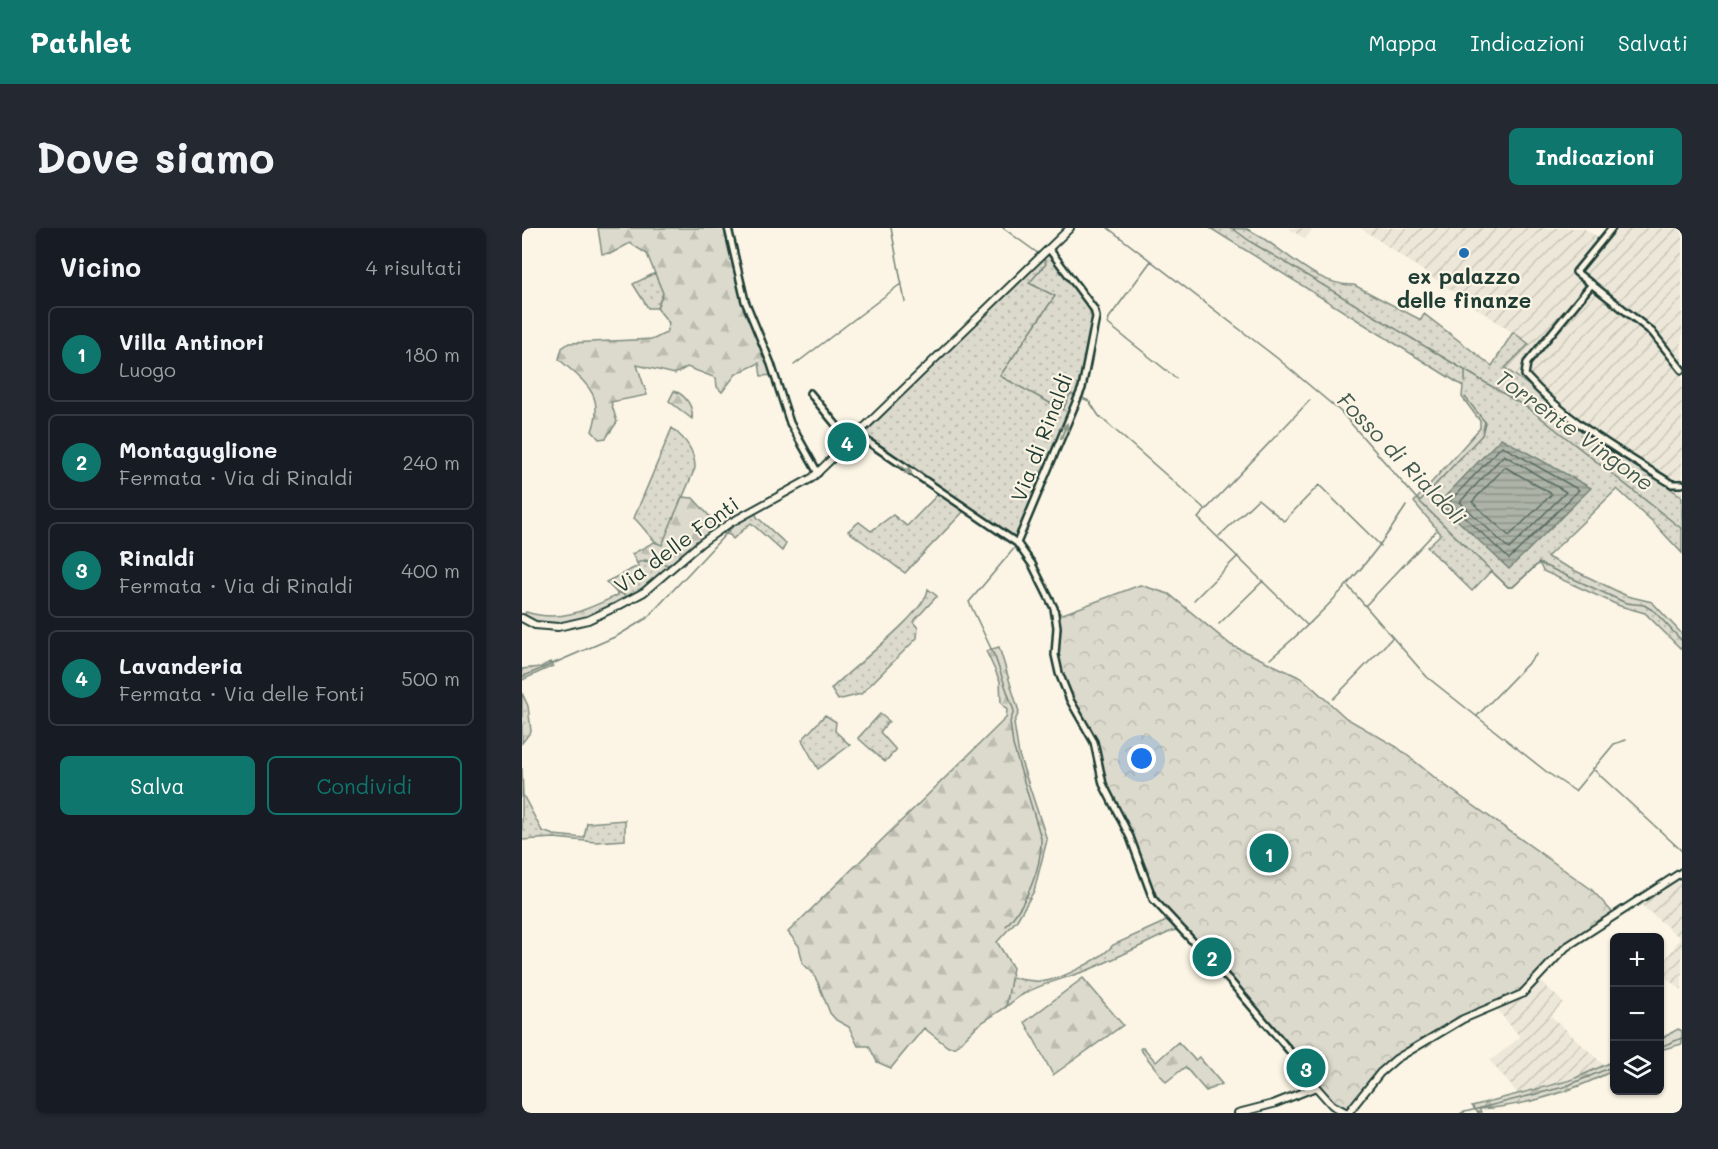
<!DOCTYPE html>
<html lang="it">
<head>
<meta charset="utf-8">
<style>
	:root { --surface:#171b24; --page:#242831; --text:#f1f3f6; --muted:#9ea1a6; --line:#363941; --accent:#0f766e }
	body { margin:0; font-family:Mali,sans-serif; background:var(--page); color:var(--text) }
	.controls { position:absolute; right:18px; bottom:18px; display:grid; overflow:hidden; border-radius:9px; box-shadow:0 2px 4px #0004 }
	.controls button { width:54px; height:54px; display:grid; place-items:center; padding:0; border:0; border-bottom:2px solid var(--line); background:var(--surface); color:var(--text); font:30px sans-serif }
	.you { position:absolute; left:620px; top:531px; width:21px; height:21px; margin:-15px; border:4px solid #fff; border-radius:50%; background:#1a73e8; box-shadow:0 0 0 9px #1a73e833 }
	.badge { display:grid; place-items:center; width:39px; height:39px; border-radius:50%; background:var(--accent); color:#fff; font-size:20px; font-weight:700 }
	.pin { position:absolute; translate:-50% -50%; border:3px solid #fff; box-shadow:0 2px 6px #0006 }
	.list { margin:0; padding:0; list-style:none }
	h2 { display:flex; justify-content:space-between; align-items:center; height:78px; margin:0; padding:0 24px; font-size:26px }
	h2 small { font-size:20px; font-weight:400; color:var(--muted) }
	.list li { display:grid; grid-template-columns:39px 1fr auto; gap:18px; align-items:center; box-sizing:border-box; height:96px; margin:0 12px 12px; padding:0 12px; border:2px solid var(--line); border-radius:9px }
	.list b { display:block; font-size:22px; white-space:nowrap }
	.list p { margin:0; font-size:20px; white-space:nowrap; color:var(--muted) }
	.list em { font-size:20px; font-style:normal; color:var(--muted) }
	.actions { display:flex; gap:12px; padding:18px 24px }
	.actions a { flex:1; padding:14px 0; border:2px solid var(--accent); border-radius:9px; text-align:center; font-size:21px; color:var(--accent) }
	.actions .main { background:var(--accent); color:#fff }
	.icon { flex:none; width:33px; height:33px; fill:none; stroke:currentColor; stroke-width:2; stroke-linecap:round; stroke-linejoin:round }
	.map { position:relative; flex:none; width:1160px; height:885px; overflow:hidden; border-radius:9px }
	header { display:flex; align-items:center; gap:36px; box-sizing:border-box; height:84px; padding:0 30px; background:var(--accent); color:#fff }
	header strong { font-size:28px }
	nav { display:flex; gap:33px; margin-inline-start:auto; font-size:21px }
	.intro { display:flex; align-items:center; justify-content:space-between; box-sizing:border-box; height:144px; padding:0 36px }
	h1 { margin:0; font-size:42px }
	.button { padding:15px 27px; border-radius:9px; background:var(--accent); color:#fff; font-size:21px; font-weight:700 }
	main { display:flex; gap:36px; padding:0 36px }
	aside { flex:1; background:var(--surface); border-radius:9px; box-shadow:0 2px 4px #0004 }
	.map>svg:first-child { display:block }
</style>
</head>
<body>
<header>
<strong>Pathlet</strong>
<nav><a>Mappa</a><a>Indicazioni</a><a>Salvati</a></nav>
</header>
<div class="intro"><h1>Dove siamo</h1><a class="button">Indicazioni</a></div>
<main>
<aside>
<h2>Vicino<small>4 risultati</small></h2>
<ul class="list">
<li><span class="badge">1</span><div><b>Villa Antinori</b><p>Luogo</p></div><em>180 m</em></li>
<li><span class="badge">2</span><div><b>Montaguglione</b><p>Fermata · Via di Rinaldi</p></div><em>240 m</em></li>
<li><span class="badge">3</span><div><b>Rinaldi</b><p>Fermata · Via di Rinaldi</p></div><em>400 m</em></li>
<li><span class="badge">4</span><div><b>Lavanderia</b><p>Fermata · Via delle Fonti</p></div><em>500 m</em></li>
</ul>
<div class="actions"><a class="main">Salva</a><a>Condividi</a></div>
</aside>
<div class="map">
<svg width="1160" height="885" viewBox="0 0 1160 885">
	<defs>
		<pattern id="industrial-furrows" width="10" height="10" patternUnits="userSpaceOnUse" patternTransform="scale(1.5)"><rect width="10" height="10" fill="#ece7d8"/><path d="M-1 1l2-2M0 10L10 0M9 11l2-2" fill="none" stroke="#cac7ba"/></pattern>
		<pattern id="grass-dots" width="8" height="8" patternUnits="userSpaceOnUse" patternTransform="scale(1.5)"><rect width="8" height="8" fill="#dcdacc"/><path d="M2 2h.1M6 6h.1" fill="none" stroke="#bcbcb0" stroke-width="1.8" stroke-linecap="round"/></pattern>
		<pattern id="forest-firs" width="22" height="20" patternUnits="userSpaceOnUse" patternTransform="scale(1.5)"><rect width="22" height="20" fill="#dcdacc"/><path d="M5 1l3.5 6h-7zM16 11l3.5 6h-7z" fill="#bcbcb0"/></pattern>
		<pattern id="park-crowns" width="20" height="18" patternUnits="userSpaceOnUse" patternTransform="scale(1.5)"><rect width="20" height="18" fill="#dcdacc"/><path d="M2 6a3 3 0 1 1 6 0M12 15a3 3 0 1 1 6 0" fill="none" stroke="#bcbcb0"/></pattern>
		<pattern id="water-rules" width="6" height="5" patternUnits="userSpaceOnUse" patternTransform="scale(1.5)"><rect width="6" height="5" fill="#aeb3a7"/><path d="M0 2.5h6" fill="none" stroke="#8d9389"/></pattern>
	</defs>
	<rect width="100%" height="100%" fill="#fcf5e5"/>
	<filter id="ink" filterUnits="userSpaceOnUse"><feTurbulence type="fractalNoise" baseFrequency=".0167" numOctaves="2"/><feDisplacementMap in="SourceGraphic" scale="12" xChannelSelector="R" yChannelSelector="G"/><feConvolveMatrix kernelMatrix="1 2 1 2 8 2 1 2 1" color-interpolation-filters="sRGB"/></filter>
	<g filter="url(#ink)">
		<path fill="url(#industrial-furrows)" d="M766,0H791L783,11Z
			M839,0H1061L1084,14L1096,0H1160V270L982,140L1007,116Z
			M1160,644V762L1138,746V741L1158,710L1115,673Z
			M1016,751L1041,774L1029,788L1083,838L1049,852L997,867L968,833L998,809L972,778Z"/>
		<path fill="url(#grass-dots)" stroke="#7e8c80" stroke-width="1.5" d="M688,0C698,0 716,0 725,1C761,18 791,58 832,57L899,92L902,86L970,138L991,104L1007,116L983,140L1160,269V325L1130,293L1095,261L1025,329L1105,368L1130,374L1160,406V422L1123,385L1098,378L1021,343L1017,335L991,359H986L969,343L950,363L905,319L919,306L892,274L958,200V193L940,169L941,158Z
			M527,21L572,81L574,89L560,160L495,315L443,282L383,345L326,303L337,294L349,303L371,287L385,298L417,265L336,207Z
			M133,45L141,65L135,80H126L111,56Z
			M150,200C163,211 173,222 173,240L140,318C129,313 122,299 112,290Z
			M232,281L235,289L264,316L260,323L229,295L211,311L208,307L195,304Z
			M119,333L153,338L105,373L98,364H94L84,354L116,338L115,335Z
			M406,361L415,368L391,394L396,400L395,410L339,466L316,472L309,461C329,440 404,385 406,361Z
			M28,434L31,438L0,452V441L19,439Z
			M0,465L6,478L9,503L0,515Z
			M358,486L367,493L358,504L374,522L363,534L336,510Z
			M303,487L314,494L313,503L328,517L296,541L280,512Z
			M0,540L1,567L20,603L32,607L62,610L65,595L103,592V612L74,614L32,610L0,612Z
			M649,691L660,701L650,703C622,716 595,730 566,742C538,753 507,757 484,779L489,750C500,751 512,754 523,753C540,751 581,730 591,717Z"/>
		<path fill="url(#forest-firs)" stroke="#7e8c80" stroke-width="1.5" d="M76,0H206L223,73L252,147L239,148L237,135L214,146L200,164L195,159L194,150L165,139L153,146L115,137L125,167L89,174L95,194L84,210L77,211L70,203C84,164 60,153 37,131L40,120L47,115L132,111L144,105L147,95L135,80L141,65L125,26L108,15L90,25L80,26Z
			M152,163C163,166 172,179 170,191L147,173Z
			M160,269L171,270L199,301L153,338L123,332L115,335L110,326L132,314L140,317Z
			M94,364L103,367L105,373C76,390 32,407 1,390L4,384C39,395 64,382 96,367Z
			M477,419L497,484L492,495L497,527L525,612L512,663L495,692L475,714L491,740L484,779L456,797L434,819H426L402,800L369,840L355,834L347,818H336L327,799L314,792L308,785L296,755L290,744L281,736L277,718L266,704L484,490L485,482L479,475L478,453L464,423Z
			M561,750L601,797L531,847L503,794Z
			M1156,801L1160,803V816L1138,822V811Z
			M656,814L673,832L677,829L700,856L684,863L663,839L644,854L618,821L621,819L634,834Z
			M1092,833V842C1051,863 1004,878 957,881L959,884L956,885L950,878L1049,852Z"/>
		<path fill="url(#park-crowns)" stroke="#7e8c80" stroke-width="1.5" d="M618,357L647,366L709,417L781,451L824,490L875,519L917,553L1069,661L1093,687L1044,719L1009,759L957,783L874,831L826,885L810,877L794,859L777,827L665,701H660L631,671L608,609L581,556L575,525L548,472L533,427V384L541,386Z"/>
		<path fill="url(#water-rules)" stroke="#758479" stroke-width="1.5" d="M979,210L1069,260L987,341L917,275Z"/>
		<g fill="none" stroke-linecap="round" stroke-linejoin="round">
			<path stroke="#586c62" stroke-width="1.5" d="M980,218L1057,262L987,331L927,274Z
				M982,227L1044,264L987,321L938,274Z
				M983,239L1030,266L987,308L950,274Z"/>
			<path stroke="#758479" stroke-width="1.5" d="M369,0L383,74
				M481,0L517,26
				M586,0L755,130L819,184L894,270L986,359H991L1017,335L1104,375L1122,377L1132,383L1160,413
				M710,0L729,14L1009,182L1160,301
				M531,21L545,7
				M522,31L524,36L507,55L533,68L478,148L541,182L548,166L554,168
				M518,33L528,24
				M629,33L587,90L586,96L654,150
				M272,137L380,55
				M943,144V155
				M558,169L567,173L577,188L684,282
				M340,208L499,51
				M276,261L296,249L337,211
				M898,273L960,207L963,194L943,169
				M697,308L736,271L762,293L797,257L859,318
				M499,315L505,297
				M826,358L905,449L1026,545L1053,563L1092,516L1104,512
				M672,372L716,328
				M844,377L914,303
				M697,396L741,353
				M785,397L676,290L788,172
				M748,431C802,385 847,338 884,278
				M0,449L95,408L125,390L214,295
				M811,471L870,410
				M955,488L1015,426
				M1070,540L1160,623
				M484,698C504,676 520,641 519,610L491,517L488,494L492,483L473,429L447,374L495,317
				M1138,819L1160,810
				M939,885L1042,859L1092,838"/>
			<defs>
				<path id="minor" d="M206,0L223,73L249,136L268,195L296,245
					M1090,0L1054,44L1130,104L1160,142
					M1070,56L1005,135L1003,147C1044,193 1098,224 1150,256H1160
					M288,165L328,214
					M336,207L495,315L510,336L532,380L535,399L533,427L537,445L548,472L572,514L581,556L608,609L631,671L708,753L777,834L794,859
					M495,315L560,160L574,89L572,81L527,21"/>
				<path id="tertiary" d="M0,390L13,397L36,399L66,392L96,378L122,364L179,315L208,295L290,250L548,0
					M716,885L751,876L794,859L810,877L825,885
					M826,885L858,845L874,831L941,791L1000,766L1044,719L1160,644"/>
			</defs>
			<use href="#minor" stroke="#1f3d34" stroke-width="10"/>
			<use href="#tertiary" stroke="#1f3d34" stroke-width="10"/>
			<use href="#minor" stroke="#fcf5e5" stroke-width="5"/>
			<use href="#tertiary" stroke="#fcf5e5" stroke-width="6"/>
		</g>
		<defs><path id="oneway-solid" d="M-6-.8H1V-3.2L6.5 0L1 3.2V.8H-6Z" transform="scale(1.5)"/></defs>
		<g fill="#8e998c">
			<use href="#oneway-solid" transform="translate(542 203) rotate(-68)"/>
			<use href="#oneway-solid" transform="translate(383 241) rotate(36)"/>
		</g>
	</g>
	<circle fill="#1f6fb2" stroke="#fcf5e5" stroke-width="2" cx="942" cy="25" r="6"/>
	<g text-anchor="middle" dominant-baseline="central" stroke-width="4.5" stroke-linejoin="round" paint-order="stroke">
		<g font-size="21" font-weight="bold" fill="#1f3d34" stroke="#fcf5e5">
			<text x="942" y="47">ex palazzo<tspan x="942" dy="24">delle finanze</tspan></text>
		</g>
		<g font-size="21" fill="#1f3d34" stroke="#fcf5e5">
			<text transform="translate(519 209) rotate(-69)">Via di Rinaldi</text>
			<text transform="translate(154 316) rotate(-36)">Via delle Fonti</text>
		</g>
		<g font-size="22" font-style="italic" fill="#435a51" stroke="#fcf5e5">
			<text transform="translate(1053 202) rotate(36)">Torrente Vingone</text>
			<text transform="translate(880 230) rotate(46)">Fosso di Rialdoli</text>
		</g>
	</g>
</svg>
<div class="controls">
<button>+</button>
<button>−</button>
<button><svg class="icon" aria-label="layers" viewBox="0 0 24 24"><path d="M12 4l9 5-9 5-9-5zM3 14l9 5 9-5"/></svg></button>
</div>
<div class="you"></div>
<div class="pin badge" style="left:747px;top:625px">1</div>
<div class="pin badge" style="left:690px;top:729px">2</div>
<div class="pin badge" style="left:784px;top:840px">3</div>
<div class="pin badge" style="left:325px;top:214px">4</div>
</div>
</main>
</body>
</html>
